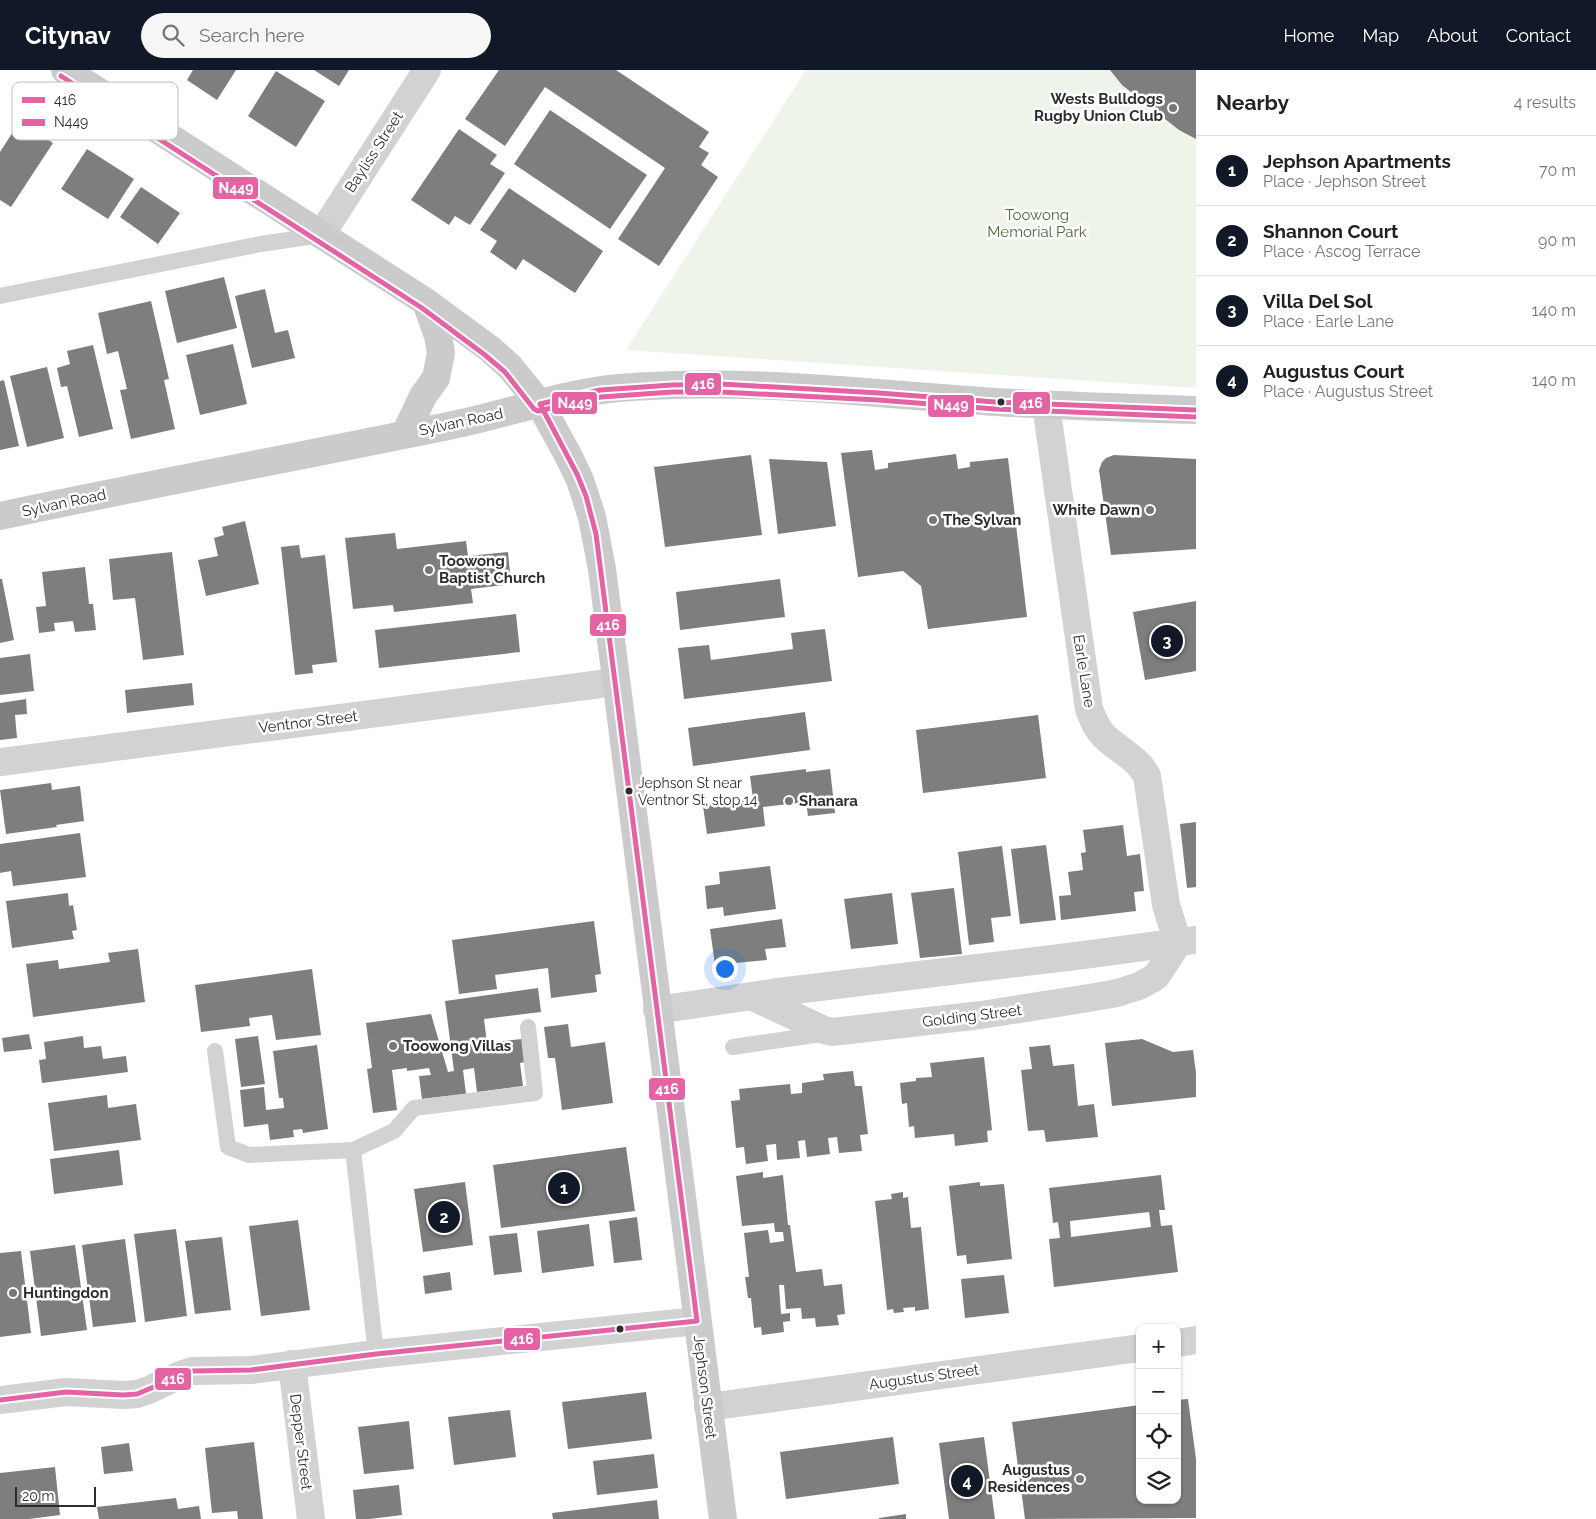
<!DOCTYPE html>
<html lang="en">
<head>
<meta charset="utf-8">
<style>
	:root { --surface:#fff; --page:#f6f6f6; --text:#222; --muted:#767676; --line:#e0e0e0; --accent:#111827 }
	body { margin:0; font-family:Raleway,sans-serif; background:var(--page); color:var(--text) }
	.controls { position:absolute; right:15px; bottom:15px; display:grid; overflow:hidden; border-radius:10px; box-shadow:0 1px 4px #0004 }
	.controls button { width:45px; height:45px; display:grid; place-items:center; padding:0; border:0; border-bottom:1px solid var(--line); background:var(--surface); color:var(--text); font:25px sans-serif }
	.scale { position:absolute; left:15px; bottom:12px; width:81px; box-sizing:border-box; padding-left:5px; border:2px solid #2d2d2d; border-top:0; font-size:14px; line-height:18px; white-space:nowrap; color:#2d2d2d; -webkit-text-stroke:4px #fff; paint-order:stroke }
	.you { position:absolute; left:724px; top:898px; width:18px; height:18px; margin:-12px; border:4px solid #fff; border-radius:50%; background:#1a73e8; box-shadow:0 0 0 8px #1a73e833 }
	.badge { display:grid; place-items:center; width:32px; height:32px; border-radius:50%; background:var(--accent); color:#fff; font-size:16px; font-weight:700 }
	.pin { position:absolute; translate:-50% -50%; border:2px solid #fff; box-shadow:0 1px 5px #0006 }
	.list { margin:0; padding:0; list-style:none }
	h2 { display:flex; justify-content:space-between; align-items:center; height:65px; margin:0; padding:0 20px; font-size:21px }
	h2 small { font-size:16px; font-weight:400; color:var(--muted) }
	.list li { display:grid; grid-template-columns:32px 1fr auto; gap:15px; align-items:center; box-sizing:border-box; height:70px; padding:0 20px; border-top:1px solid var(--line) }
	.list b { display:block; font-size:19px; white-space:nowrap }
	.list p { margin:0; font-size:16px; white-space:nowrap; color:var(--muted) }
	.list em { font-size:16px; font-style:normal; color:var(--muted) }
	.icon { flex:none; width:28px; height:28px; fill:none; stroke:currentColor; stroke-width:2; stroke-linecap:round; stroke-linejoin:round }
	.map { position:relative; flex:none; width:1196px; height:1449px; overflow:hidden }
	header { display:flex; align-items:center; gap:30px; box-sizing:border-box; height:70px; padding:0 25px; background:var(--accent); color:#fff }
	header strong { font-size:24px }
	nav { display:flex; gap:28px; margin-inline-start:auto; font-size:18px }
	.search { width:350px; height:45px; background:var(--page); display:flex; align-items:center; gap:12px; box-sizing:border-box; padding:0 18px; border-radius:28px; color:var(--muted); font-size:19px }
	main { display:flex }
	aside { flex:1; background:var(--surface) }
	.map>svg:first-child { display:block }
</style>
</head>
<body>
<header>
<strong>Citynav</strong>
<div class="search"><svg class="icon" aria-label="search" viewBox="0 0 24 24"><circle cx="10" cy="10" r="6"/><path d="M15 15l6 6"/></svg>Search here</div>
<nav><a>Home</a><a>Map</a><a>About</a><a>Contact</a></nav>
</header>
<main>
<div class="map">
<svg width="1196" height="1449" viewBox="0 0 1196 1449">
	<rect width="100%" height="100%" fill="#fff"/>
	<path fill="#eff4ea" d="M806,0H1196V318L626,280Z"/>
	<path fill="#7e7e7e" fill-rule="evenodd" d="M193,0H236L217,30L187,10Z
		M314,0H349L339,16Z
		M499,0H616L709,62L699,77L709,83L701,95L718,107L659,196L618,169L665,98L545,17L505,76L465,49Z
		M1110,0H1196V69L1179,60L1122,15Z
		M276,1L325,31L296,77L248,46Z
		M550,40L647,105L610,159L514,94Z
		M20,51L53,73L11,137L0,130V82Z
		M459,59L497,85L490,94L505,103L470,155L455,146L449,155L411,130Z
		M87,79L134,109L108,149L61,119Z
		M141,117L180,143L158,174L120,147Z
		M509,118L603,181L575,223L523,189L516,200L490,182L497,171L480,160Z
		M224,207L237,258L177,273L165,221Z
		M265,219L275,263L288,260L295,288L252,298L235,226Z
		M151,231L169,309L164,310L175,359L131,369L120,320L127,319L118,281L107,284L98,243Z
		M233,274L247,334L200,345L186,285Z
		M93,275L113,359L79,367L67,316L61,317L57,298L70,294L67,281Z
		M47,297L64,368L27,377L10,306Z
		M4,310L19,376L0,380V311Z
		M872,380L875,400L888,398V393L956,384L958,399L970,397V392L1008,388L1027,547L928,559L921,516L903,501L858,507L841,383Z
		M751,385L762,465L665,477L654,397Z
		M1114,385L1196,389V479L1111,485L1099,400L1102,392L1106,388Z
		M769,389L827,392L836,456L778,464Z
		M245,451L259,514L206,526L198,490L218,486L214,468L224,465L222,457Z
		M395,463L397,479L466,471L468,486L508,482L511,514L471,519L473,533L394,542L393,535L353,539L345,468Z
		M299,475L301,488L325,485L337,592L312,595L313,603L295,605L281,477Z
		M172,482L184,585L143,590L135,528L113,530L109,489Z
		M85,497L89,534H93L96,560L75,562L73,551L54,553L55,561L39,563L36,537L46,536L42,502Z
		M0,509H2L14,570L0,573Z
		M780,509L785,547L680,560L676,522Z
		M1196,531V601L1145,610L1133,542Z
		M516,544L520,582L379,598L375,560Z
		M825,559L832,611L684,629L678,578L709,575L711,590L793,579L791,563Z
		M30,584L34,621L0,625V588Z
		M192,613L194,635L127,643L125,620Z
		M26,629L27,644L15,645L17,668L0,670V633Z
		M805,642L810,680L693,696L688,658Z
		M1038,645L1046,708L923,723L916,660Z
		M806,699V702L830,699L835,743L808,746L806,732L763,737L765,756L707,764L703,736L753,729L750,706Z
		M51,713L52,720L80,716L84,751L56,755L57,757L6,764L0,720Z
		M1196,752V817L1187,818L1180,754Z
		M1123,755L1127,786L1140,784L1144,821L1134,822L1136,841L1061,850L1059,826L1071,825L1068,802L1083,800L1081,783L1086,782L1083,760Z
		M80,763L86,807L13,816L11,801L0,803V774Z
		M1046,775L1056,850L1020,854L1011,779Z
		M1002,776L1011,846L991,848L994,872L969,875L958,782Z
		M770,796L776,839L724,846L723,837L707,839L705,816L720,814L719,802Z
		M954,818L962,884L920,888L911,823Z
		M68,823L69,836L73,835L77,860L72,861L74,869L12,878L6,831Z
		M892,823L898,874L851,879L844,829Z
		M782,849L786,877L765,879L767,890L715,895L710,859Z
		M594,851L601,904L595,905L597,922L551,928L548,898L495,905L497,919L459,924L452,870Z
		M138,879L145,932L33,947L26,894L58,890L59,899L110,892L108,883Z
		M312,899L321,965L276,970L272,945L249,948L250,956L201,962L195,915Z
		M538,918L541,942L484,949L487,973L522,969L525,992L520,993L523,1016L477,1022L474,998L463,1000L466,1024L422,1029L419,1006L431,1005L429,998L407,1001V998L392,1000L397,1040L373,1043L367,999L372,998L366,953L431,944L448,1002L454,1001L445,931Z
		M568,954L571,977L605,972L613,1033L562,1040L555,988H548L544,957Z
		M29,964L32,979L4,982L2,968Z
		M83,966L84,978L101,976L103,989L126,986L128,1002L42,1013L39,990L46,989L44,972Z
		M258,966L265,1014L241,1017L235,969Z
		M1142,969L1173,982L1193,980L1196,1003V1027L1112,1036L1105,973Z
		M317,975L328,1059L303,1063L302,1059L293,1060L294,1067L270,1070L268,1054L244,1057L240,1020L264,1017L266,1040L284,1038L283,1028H279L273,981Z
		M1050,975L1053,996L1074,994L1078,1036L1094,1034L1098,1067L1046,1072L1044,1060L1028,1061L1021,1000L1032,999L1029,977Z
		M984,987L992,1060L987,1061L988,1072L955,1076L954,1064L915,1068L914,1056L909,1057L907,1033L902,1034L900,1013L916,1011V1008L932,1007L930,993Z
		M853,1001L855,1016H862L868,1064L860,1065L862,1081L839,1083L837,1067L828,1068L830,1084L807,1087L805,1070L798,1071L800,1088L777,1090L776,1074L766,1075L768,1091L746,1094L744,1077L736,1078L731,1031L740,1030L739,1019L790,1014L791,1024L802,1023V1013L824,1010L823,1004Z
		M107,1025L108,1038L136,1034L141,1070L54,1081L48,1033Z
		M626,1077L635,1141L501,1158L493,1095Z
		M119,1080L123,1115L54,1124L50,1089Z
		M763,1102V1108L783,1105L788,1155H790L796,1202L822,1199L824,1216L842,1214L845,1244L837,1245L839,1255L816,1257L815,1248L802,1249L801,1238L786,1239L784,1215H779L781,1244L790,1243V1251L783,1252L784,1262L762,1265L761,1257L754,1258L751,1228H748L745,1207H749L744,1163L768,1160L770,1173L784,1171L783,1162H775L774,1153L742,1156L736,1106Z
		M1161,1105L1165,1140H1159L1161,1156L1172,1155L1178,1202L1054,1217L1049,1169L1060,1168L1058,1152L1053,1153L1049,1118ZM1149,1142L1151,1157L1071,1167L1070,1151Z
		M465,1112L473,1175L423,1182L414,1119Z
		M980,1112V1116L1004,1114L1012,1189L967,1194L966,1185L957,1186L949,1116Z
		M903,1122V1128L908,1127L911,1158L921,1157L929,1239L915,1241V1237L903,1238L904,1242L894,1243L893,1239L887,1240L875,1131L892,1129L891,1124Z
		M637,1147L642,1190L614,1193L609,1151Z
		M298,1150L310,1240L261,1246L249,1156Z
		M589,1154L594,1196L542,1203L537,1161Z
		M176,1159L187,1246L145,1252L134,1164Z
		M517,1163L522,1202L494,1205L489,1166Z
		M222,1167L231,1240L195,1244L185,1171Z
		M125,1169L136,1252L93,1257L82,1175Z
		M75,1175L87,1260L41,1266L30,1181Z
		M21,1181L31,1263L0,1267V1183Z
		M450,1202L452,1220L425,1224L423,1206Z
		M1004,1205L1009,1243L965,1248L961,1209Z
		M646,1322L652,1369L568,1379L562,1332Z
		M1188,1329L1196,1389V1448L1025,1449L1012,1352L1140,1335V1430H1177V1330Z
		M510,1340L516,1387L454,1395L448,1347Z
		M409,1351L414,1399L364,1404L358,1357Z
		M893,1367L899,1414L786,1429L780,1382Z
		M984,1367L995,1449H949L939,1373Z
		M254,1372L263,1449H238L237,1441L212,1443L205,1378Z
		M129,1373L133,1401L104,1404L101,1377Z
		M654,1384L658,1418L597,1425L593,1391Z
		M55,1397L60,1445L29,1449H0V1403Z
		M399,1415L402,1445L370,1449H356L353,1420Z
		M176,1428L178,1439L199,1436L201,1449H99L97,1437Z
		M657,1430L659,1449H553L552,1443Z
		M906,1444V1449H879V1448Z"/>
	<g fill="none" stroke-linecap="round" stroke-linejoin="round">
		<path stroke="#d2d2d2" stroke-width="16" d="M0,226L261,174L321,165
			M733,977L828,963
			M215,981L228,1077L249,1085L353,1080L394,1061L414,1038L535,1023L528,957
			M353,1080L376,1284"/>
		<path stroke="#d2d2d2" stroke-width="28" d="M321,165L427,0
			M1046,335L1089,639C1093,649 1096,658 1104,666C1118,680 1138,688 1147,706L1166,835L1178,873
			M0,692L616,612
			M751,926L824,960L832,962L981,945L1089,928L1117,923L1139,916L1152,909L1157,905L1178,873
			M657,940L778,922L1076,886L1196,870
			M1177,1273L1196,1270
			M292,1294L311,1449
			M0,1330L66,1322L123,1325L137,1324L149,1320L180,1305L192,1301L251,1300L376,1284L697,1251
			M708,1337L1140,1278"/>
		<path stroke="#cbcbcb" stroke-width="28" d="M65,0L426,232L490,279L510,297L540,334L569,387L580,410L592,447L602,499L723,1449
			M405,364L423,326L436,308L441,283L438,266L426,232
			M0,446C151,414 302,386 453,355C508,344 563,323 619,318C745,307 870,324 996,332C1062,336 1129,338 1196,340"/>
		<defs>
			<path id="bus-1" d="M540,334L577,404L586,426L596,464L697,1251
				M540,334L600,320L672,315L721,314L879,323L995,332L1196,340
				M0,1330L66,1322L123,1325L137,1324L192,1301L251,1300L376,1284L697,1251"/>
			<path id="bus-2" d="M61,6L422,238L485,285L505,302L534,339L538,341L601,327L672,322H721L878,330L995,339L1196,347"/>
		</defs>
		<use href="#bus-1" stroke="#fff" stroke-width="9"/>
		<use href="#bus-2" stroke="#fff" stroke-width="9"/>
		<use href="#bus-1" stroke="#e463a4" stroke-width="5"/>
		<use href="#bus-2" stroke="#e463a4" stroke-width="5"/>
	</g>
	<g fill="#767676" stroke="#fff" stroke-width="2">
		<circle cx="1173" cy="38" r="5"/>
		<circle cx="1150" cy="440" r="5"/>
		<circle cx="933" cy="450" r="5"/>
		<circle cx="429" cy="500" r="5"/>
		<circle cx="789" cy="731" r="5"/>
		<circle cx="393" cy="976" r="5"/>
		<circle cx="13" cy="1223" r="5"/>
		<circle cx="1080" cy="1409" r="5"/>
	</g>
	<g fill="#2d2d2d" stroke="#fff" stroke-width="2">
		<circle cx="1001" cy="332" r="4.5"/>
		<circle cx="629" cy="721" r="4.5"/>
		<circle cx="620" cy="1259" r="4.5"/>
	</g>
	<g text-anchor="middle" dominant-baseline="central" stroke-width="5" stroke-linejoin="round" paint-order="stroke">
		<g font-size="14" fill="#2d2d2d" stroke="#fff" text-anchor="start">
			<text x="638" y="713">Jephson St near<tspan x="638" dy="17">Ventnor St, stop 14</tspan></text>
		</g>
		<g font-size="15" font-weight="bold" fill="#2d2d2d" stroke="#fff" text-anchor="start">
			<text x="1163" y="29" text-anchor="end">Wests Bulldogs<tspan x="1163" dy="17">Rugby Union Club</tspan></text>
			<text x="1140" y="440" text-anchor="end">White Dawn</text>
			<text x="943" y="450">The Sylvan</text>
			<text x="439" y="491">Toowong<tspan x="439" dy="17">Baptist Church</tspan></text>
			<text x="799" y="731">Shanara</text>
			<text x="403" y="976">Toowong Villas</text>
			<text x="23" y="1223">Huntingdon</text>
			<text x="1070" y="1400" text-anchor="end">Augustus<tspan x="1070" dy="17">Residences</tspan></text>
		</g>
		<g font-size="15" fill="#2d2d2d" stroke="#fff">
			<text transform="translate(374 82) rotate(-57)">Bayliss Street</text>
			<text transform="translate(461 352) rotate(-12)">Sylvan Road</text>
			<text transform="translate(64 433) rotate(-12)">Sylvan Road</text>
			<text transform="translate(1084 601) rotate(81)">Earle Lane</text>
			<text transform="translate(308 652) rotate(-7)">Ventnor Street</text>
			<text transform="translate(972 946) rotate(-7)">Golding Street</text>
			<text transform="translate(924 1307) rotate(-8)">Augustus Street</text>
			<text transform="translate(705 1317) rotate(83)">Jephson Street</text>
			<text transform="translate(301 1372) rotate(83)">Depper Street</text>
		</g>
		<g font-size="15" fill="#4e6a38" stroke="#fff">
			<text x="1037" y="145">Toowong<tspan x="1037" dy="17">Memorial Park</tspan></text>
		</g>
	</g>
	<rect x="12" y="12" width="166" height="58" rx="8" fill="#fff" stroke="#c0c0c0" stroke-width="1"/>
	<rect x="22" y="27" width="23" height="6" fill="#e463a4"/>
	<rect x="22" y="49" width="23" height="7" fill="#e463a4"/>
	<g font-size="14" fill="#2d2d2d">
		<text x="54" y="35">416</text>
		<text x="54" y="57">N449</text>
	</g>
	<g stroke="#fff" stroke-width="2">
		<rect x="212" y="106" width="47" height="24" rx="5" fill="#e463a4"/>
		<rect x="684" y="302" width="38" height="24" rx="5" fill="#e463a4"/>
		<rect x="551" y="321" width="47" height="24" rx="5" fill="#e463a4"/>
		<rect x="1012" y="321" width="39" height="24" rx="5" fill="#e463a4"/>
		<rect x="927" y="324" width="48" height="24" rx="5" fill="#e463a4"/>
		<rect x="589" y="543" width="38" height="24" rx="5" fill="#e463a4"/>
		<rect x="648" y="1007" width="38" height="24" rx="5" fill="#e463a4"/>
		<rect x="503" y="1257" width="38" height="24" rx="5" fill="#e463a4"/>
		<rect x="154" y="1297" width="38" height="24" rx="5" fill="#e463a4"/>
	</g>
	<g font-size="14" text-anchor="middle" font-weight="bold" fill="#fff">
		<text x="236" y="123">N449</text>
		<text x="703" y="319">416</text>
		<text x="575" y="338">N449</text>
		<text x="1031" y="338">416</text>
		<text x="951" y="340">N449</text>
		<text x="608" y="560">416</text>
		<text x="667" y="1024">416</text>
		<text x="522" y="1274">416</text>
		<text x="173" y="1314">416</text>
	</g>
</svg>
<div class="controls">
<button>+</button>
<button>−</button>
<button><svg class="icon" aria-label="locate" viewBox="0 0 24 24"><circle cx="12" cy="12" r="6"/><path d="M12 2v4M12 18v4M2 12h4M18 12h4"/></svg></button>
<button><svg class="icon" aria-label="layers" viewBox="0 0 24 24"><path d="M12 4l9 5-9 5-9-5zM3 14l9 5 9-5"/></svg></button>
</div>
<div class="scale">20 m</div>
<div class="you"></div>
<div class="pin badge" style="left:564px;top:1118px">1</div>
<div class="pin badge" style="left:444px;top:1147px">2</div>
<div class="pin badge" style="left:1167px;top:571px">3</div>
<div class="pin badge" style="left:967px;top:1411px">4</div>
</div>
<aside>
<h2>Nearby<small>4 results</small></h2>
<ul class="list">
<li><span class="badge">1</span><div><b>Jephson Apartments</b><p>Place · Jephson Street</p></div><em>70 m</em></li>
<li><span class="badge">2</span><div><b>Shannon Court</b><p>Place · Ascog Terrace</p></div><em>90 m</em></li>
<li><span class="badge">3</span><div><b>Villa Del Sol</b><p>Place · Earle Lane</p></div><em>140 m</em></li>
<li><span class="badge">4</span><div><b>Augustus Court</b><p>Place · Augustus Street</p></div><em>140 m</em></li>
</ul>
</aside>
</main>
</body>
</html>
